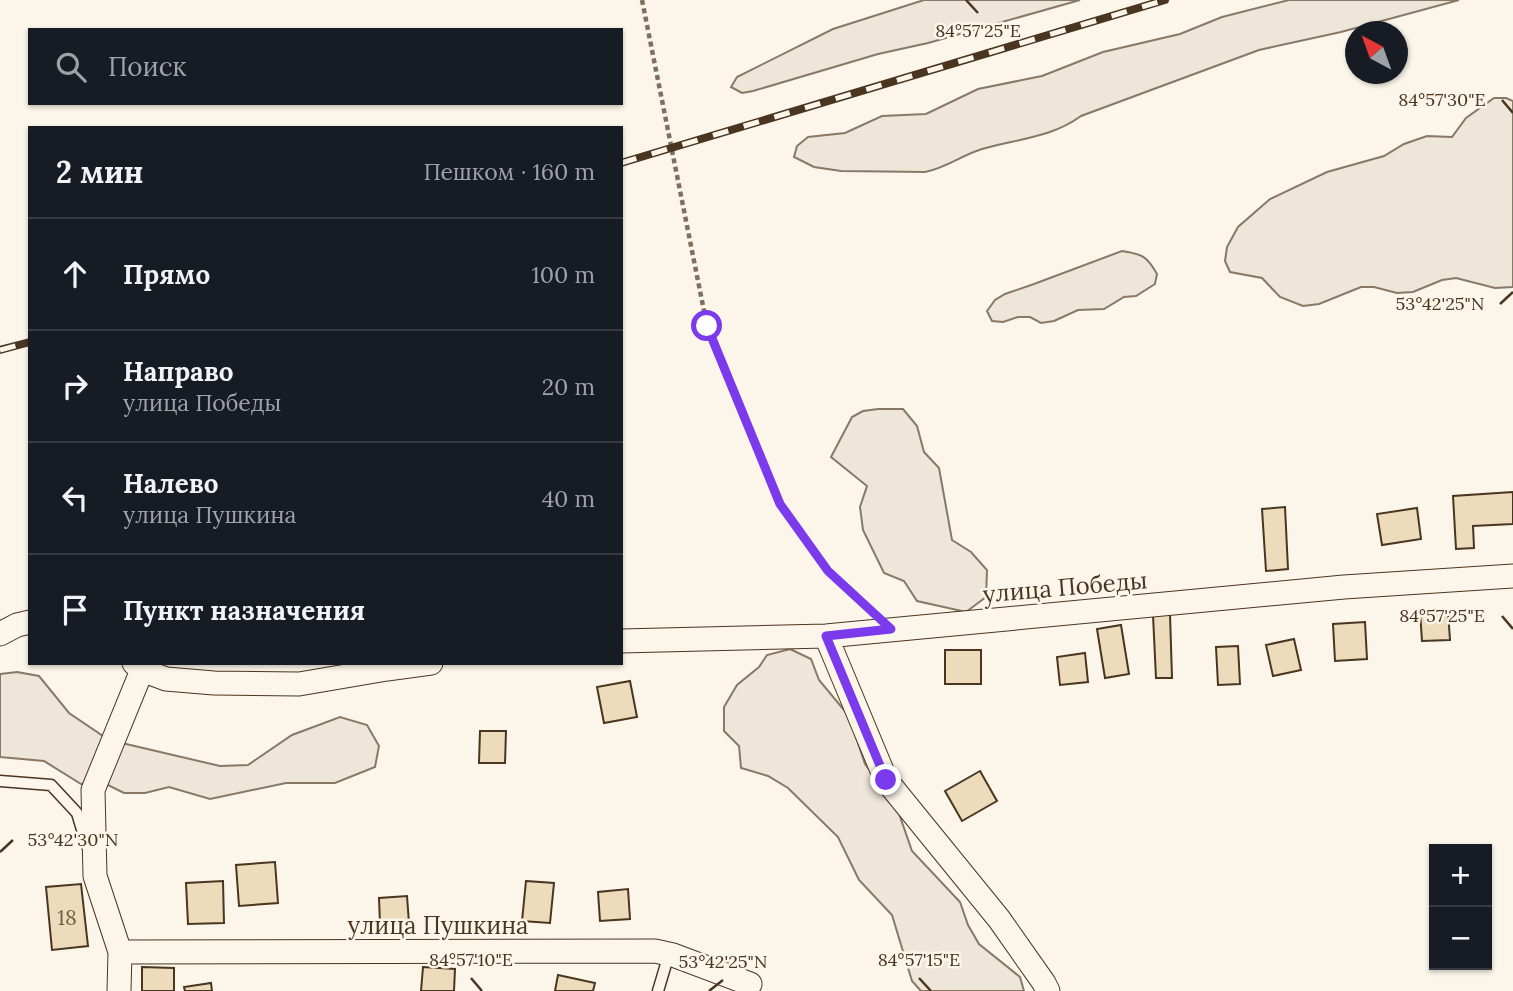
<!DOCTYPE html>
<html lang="ru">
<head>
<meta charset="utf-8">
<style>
	:root { --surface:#171b24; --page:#20242c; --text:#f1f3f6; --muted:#9ea1a6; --line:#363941 }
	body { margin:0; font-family:Lora,serif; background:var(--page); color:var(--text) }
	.controls { position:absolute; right:21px; bottom:21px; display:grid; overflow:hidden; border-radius:0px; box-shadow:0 2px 5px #0004 }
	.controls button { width:63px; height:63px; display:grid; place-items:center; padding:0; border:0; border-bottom:2px solid var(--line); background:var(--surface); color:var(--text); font:35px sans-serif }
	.compass { position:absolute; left:1345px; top:21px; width:63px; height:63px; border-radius:50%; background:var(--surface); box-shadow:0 2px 5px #0004; rotate:319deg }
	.stop { position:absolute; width:21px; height:21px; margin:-16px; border:5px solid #7c3aed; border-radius:50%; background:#fff }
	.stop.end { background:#7c3aed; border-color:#fff; box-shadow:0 2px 7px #0008 }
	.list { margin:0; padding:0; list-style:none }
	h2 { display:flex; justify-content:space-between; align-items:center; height:91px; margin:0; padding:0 28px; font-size:30px }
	h2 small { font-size:23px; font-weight:400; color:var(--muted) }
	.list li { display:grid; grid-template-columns:46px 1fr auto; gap:21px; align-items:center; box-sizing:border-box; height:112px; padding:0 28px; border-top:2px solid var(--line) }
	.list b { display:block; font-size:26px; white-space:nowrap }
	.list p { margin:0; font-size:23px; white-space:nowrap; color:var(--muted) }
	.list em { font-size:23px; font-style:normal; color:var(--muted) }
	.icon { flex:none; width:38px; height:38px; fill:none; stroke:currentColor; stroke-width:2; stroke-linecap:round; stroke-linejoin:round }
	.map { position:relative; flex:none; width:1513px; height:991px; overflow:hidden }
	.search { position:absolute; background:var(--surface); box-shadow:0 2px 5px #0004; left:28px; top:28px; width:595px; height:77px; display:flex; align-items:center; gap:18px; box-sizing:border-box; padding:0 24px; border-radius:0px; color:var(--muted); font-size:26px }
	.panel { position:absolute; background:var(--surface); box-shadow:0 2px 5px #0004; left:28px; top:126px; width:595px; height:539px; border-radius:0px }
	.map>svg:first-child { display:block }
</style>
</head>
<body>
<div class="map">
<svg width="1513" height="991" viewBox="0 0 1513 991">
	<rect width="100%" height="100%" fill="#fbf6e9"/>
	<path fill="#ede6d9" stroke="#887966" stroke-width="2" d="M924,0H1080L928,43L878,54L753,91L742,93L731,87L737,77L833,29Z
		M1289,0H1459L1341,32L1259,50L1081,116C1051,138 1016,139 982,149C962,155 946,168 925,172L841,171L814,167L794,157L797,146L808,137L845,133L882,116L926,114L978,89L1042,76L1103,52L1180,34L1222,17Z
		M1494,98H1506L1513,101V287L1495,288L1456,278L1442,280L1413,292L1397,293L1374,287H1361L1319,304L1303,306L1280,297L1262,278L1230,272L1225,261L1227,247L1238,227L1270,199L1327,172L1384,156L1404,144L1427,136L1452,137L1466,118Z
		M1122,251C1142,254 1147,256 1157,274L1155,284L1136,296L1124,297L1104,309L1078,310L1054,321L1041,323L1030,317H1018L1003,322L992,321L987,311L995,300L1005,294L1034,284Z
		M878,409H903L917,426L924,452L939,468L952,540L971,552L987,570L986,597L966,612L917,601L904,581L884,573L863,530L860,507L867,486L831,457L852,417L863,411Z
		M790,649L811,659L819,680L849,716L865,764L896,805L912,851L960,902L968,925L979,944L1020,977L1024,991H921L912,981L892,915L859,880L838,837L788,788L768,776L741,768L739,746L724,731V707L737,685L759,667L767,655Z
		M17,672L39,676L69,713L109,740L220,766L248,765L292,735L340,717L367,725L379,746L375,767L335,783H286L210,799L169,787L145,793H124L102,782L81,784L44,761L0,757V674Z"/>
	<path fill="#ecdcbc" stroke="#4a3520" stroke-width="2" d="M1513,492V524L1473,526L1474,548L1456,549L1453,496Z
		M1285,507L1288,569L1266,571L1262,509Z
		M1417,508L1421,539L1382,545L1377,514Z
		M1448,611L1450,640L1422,641L1420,612Z
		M1170,614L1172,678H1156L1153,615Z
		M1365,622L1367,659L1335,661L1333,624Z
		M1121,625L1129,674L1105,678L1097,629Z
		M1294,639L1301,670L1273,676L1266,645Z
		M1238,646L1240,684L1218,685L1216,647Z
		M945,650H981V684H945Z
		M1085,653L1088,682L1060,685L1057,657Z
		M630,681L637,717L604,723L597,687Z
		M480,731H506L505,763H479Z
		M980,771L997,801L962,821L945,791Z
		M275,862L278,903L239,906L236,865Z
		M223,881L224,923L188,924L186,883Z
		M526,881L554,883L550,923L522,921Z
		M81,884L88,946L52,950L46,887Z
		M628,889L630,919L600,921L598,892Z
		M407,896L409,923L380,924L379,898Z
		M142,967L174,968V991H142Z
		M423,967L455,969L454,991H421Z
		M558,975L595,983L593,991H555Z
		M211,983L212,991H185L184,987Z"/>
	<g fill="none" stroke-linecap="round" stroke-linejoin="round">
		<defs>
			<path id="service" d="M0,781L51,785L77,813L87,846
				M658,991L669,954"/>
			<path id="minor" d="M0,634L17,625L30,622
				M826,636L886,780L999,919L1044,983L1048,991
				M621,641L826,636L1344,587L1513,576
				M134,663L142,670L166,679L214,683L299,684L387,669L431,663
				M120,952L655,951L673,955L750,984
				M119,991L120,952L95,876L93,790L142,670"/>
		</defs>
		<use href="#service" stroke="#4a3520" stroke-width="13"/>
		<use href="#minor" stroke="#4a3520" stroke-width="25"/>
		<path stroke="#7f6f5c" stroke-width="4.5" stroke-dasharray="5 3.5" stroke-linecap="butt" d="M642,0L707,326L780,504L828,571L870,610"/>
		<use href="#service" stroke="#fbf6e9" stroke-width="10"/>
		<use href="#minor" stroke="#fbf6e9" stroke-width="23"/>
		<defs>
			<path id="rail" d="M621,163L1165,0
				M0,350L30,342"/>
		</defs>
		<use href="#rail" stroke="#4a3520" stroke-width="8"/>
		<use href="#rail" stroke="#fbf6e9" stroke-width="5" stroke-dasharray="16" stroke-linecap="butt"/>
	</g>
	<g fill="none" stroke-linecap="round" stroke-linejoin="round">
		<path stroke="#7c3aed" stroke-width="9" d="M707,326L780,504L828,571L891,629L826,636L886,780"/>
	</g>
	<path fill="none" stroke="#4a3520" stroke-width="2.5" d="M966,0L978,13M1502,100L1513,113M1500,304L1513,292M1502,616L1513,629M0,852L13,840M471,978L482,991M919,978L931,991M709,991L723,980"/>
	<g text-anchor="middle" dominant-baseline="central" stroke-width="5" stroke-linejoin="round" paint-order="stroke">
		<g font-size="21" fill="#725f47">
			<text x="67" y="917">18</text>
		</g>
		<g font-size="24" fill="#4a3520" stroke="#fbf6e9">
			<text transform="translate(1065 587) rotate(-5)">улица Победы</text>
			<text x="438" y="925">улица Пушкина</text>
		</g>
	</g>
	<g font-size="18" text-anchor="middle" fill="#4a3520" stroke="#fbf6e9" stroke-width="5" stroke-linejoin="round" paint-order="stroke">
		<text x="978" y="37">84°57'25"E</text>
		<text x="1442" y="106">84°57'30"E</text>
		<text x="1440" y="310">53°42'25"N</text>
		<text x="1442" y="622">84°57'25"E</text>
		<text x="73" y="846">53°42'30"N</text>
		<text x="471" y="966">84°57'10"E</text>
		<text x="919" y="966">84°57'15"E</text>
		<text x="723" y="968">53°42'25"N</text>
	</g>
</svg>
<div class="controls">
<button>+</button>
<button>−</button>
</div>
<svg class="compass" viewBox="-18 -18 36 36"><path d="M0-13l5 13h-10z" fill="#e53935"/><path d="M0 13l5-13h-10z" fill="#9ea1a6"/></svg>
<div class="stop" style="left:707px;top:326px"></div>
<div class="stop end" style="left:886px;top:780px"></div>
<div class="search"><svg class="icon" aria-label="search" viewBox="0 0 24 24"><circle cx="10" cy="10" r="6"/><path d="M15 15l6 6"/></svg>Поиск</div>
<section class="panel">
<h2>2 мин<small>Пешком · 160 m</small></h2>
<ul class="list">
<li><svg class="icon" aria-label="ahead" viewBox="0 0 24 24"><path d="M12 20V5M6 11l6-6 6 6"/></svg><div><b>Прямо</b></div><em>100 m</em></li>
<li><svg class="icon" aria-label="right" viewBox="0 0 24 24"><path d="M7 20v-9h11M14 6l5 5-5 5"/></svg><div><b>Направо</b><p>улица Победы</p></div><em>20 m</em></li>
<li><svg class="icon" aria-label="left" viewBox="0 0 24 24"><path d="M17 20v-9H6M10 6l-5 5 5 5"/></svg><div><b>Налево</b><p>улица Пушкина</p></div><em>40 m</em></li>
<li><svg class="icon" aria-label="arrive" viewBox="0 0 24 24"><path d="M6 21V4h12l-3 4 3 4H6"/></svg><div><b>Пункт назначения</b></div></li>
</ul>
</section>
</div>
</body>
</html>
